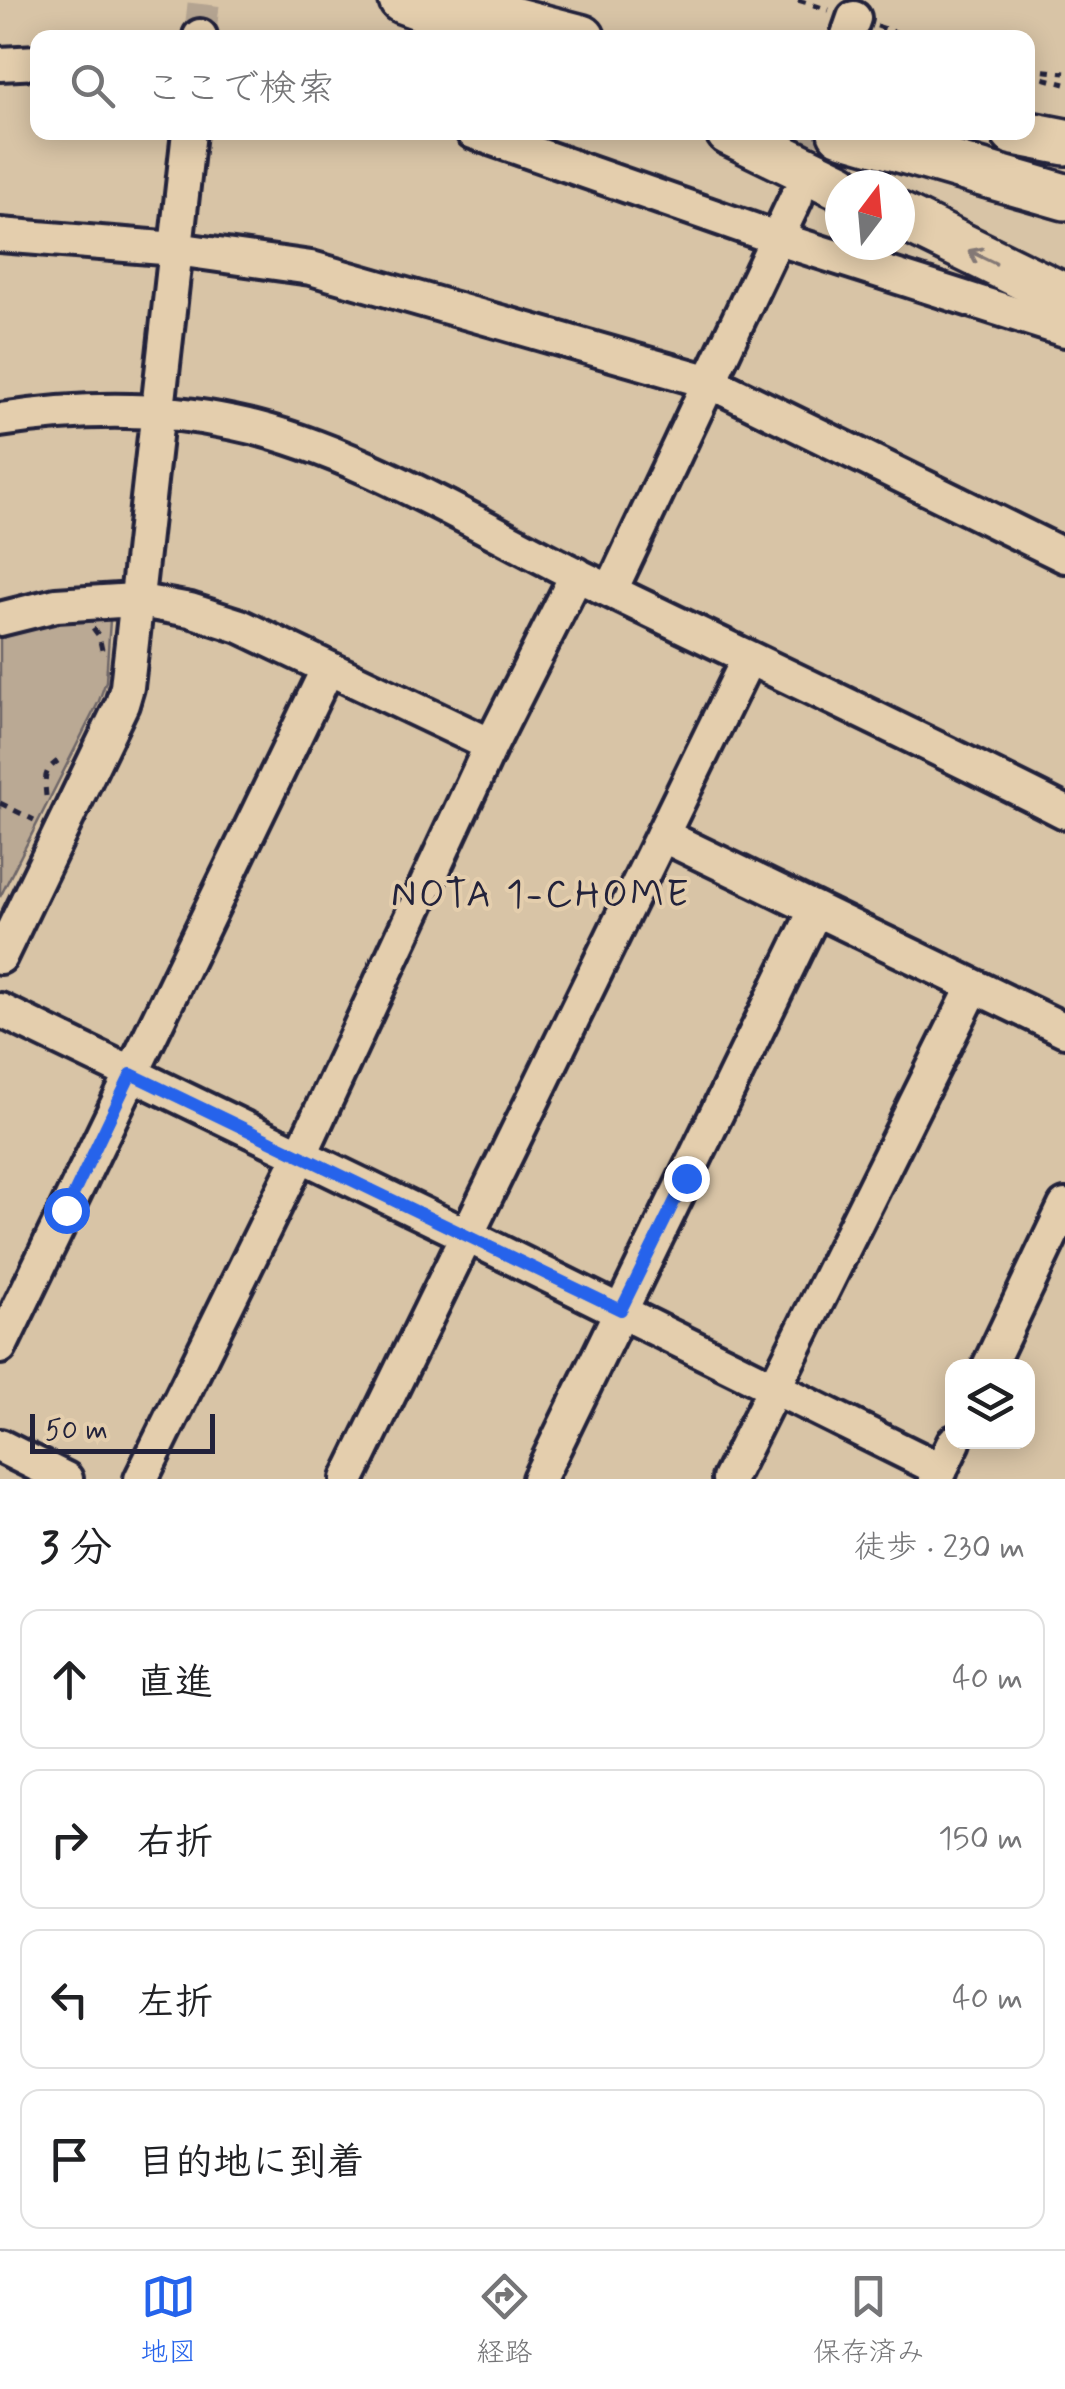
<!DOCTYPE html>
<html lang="ja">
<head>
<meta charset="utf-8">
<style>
	:root { --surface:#fff; --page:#f2f2f2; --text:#202124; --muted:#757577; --line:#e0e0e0; --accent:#2563eb }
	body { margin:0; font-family:Mynerve,"Klee One",sans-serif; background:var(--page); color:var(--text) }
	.controls { position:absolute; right:30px; bottom:30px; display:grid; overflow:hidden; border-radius:20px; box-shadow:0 5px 25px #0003 }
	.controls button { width:90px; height:90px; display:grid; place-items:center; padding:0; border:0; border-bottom:2px solid var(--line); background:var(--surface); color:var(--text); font:50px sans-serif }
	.compass { position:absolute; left:825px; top:170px; width:90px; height:90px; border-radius:50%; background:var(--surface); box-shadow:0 5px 25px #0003; rotate:16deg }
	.scale { position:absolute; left:30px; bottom:25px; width:185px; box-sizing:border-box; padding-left:10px; border:5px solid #22223b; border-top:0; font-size:28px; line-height:35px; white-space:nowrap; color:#22223b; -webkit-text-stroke:8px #e4cead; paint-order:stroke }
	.stop { position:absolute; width:30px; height:30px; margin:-22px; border:8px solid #2563eb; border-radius:50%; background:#fff }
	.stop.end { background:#2563eb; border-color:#fff; box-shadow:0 2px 10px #0008 }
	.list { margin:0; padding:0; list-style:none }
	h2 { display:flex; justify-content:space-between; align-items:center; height:130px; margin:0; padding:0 40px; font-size:42px }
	h2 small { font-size:32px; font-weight:400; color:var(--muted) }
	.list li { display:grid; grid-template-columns:65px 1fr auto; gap:30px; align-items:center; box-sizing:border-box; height:140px; margin:0 20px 20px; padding:0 20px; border:2px solid var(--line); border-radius:20px }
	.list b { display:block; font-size:38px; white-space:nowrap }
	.list em { font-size:32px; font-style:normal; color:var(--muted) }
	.icon { flex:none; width:55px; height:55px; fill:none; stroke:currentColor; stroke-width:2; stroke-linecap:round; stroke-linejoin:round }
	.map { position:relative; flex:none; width:1065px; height:1479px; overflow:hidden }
	.search { position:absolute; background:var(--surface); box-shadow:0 5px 25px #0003; left:30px; right:30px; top:30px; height:110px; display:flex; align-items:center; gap:25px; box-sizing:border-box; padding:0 35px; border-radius:20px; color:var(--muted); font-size:38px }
	.sheet { height:770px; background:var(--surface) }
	nav { display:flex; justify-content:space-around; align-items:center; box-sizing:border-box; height:140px; border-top:2px solid var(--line); background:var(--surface); font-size:28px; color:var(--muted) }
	nav a { display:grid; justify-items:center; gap:5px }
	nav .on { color:var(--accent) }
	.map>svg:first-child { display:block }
</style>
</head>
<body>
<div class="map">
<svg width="1065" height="1479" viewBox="0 0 1065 1479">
	<rect width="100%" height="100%" fill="#d8c4a6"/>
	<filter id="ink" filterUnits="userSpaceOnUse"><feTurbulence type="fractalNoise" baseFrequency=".01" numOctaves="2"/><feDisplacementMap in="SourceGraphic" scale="20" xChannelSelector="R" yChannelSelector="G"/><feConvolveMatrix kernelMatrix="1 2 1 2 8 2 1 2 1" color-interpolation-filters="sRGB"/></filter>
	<g filter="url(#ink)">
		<path fill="#baa994" stroke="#6e6668" stroke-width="2.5" d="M103,612L110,620L106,681L99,701L0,897V628Z"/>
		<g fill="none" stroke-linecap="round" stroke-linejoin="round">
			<path stroke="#b4a491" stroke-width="32" stroke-dasharray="32 16" stroke-linecap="butt" d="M200,36L204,0
				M798,189L817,132"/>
			<defs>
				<path id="minor" d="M200,38V36
					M847,38L854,18
					M0,64L38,62
					M473,132L779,239L1065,330
					M0,235L176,249L311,268L710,382L1065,556
					M0,420C78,408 156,406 234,423C348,446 469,521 573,573C737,653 903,730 1065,812
					M611,590L796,198
					M0,619L56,605L135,600L190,610L240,626L491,745
					M662,835L1065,1030
					M0,957L122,704L127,687L189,132
					M0,1010L468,1236L941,1470
					M0,1347L328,668
					M989,1366L1065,1206
					M0,1446L66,1479
					M141,1479L300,1156L491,745L577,574
					M348,1479L748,659
					M539,1479L815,911
					M729,1479L974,986
					M936,1479L954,1442"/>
				<path id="highway" d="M402,0L471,25
					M447,3L582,38
					M729,132L840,186
					M841,132L1065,197
					M1014,132L1065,142
					M900,216L1065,297"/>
			</defs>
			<use href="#minor" stroke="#22223b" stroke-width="40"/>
			<use href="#highway" stroke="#22223b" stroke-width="52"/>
			<path stroke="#22223b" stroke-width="5" stroke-dasharray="8 8" stroke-linecap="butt" d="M798,0L829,10
				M877,26L913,38
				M1028,69L1065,73
				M1028,74L1065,84
				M93,628L99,636L102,650
				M46,796C44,775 44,769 64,757
				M0,803L34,820"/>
			<use href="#minor" stroke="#e4cead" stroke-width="32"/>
			<use href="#highway" stroke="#e4cead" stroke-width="45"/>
		</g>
		<defs><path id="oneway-shaft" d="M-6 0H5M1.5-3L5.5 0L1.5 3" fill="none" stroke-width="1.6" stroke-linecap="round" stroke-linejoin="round" transform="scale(2.5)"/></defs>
		<use stroke="#837874" href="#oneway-shaft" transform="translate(982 257) rotate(-154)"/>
	</g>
	<g fill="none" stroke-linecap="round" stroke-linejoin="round" filter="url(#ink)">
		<path stroke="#2563eb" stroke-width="12" d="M66,1210L131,1074L621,1310L686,1178"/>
	</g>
	<g text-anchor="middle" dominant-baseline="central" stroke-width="8" stroke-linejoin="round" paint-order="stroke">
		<g font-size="38" letter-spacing="2.5" fill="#22223b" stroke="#e4cead">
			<text x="541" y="895">NOTA 1-CHOME</text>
		</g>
	</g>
</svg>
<div class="controls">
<button><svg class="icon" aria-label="layers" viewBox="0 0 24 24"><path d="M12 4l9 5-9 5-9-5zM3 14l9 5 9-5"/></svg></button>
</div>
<svg class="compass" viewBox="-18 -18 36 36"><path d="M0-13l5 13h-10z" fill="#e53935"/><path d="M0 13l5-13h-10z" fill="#757577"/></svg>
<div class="scale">50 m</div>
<div class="stop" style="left:66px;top:1210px"></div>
<div class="stop end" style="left:686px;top:1178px"></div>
<div class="search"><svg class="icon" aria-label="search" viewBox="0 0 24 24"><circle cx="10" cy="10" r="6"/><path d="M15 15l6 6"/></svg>ここで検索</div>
</div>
<section class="sheet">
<h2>3 分<small>徒歩 · 230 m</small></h2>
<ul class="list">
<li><svg class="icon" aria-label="ahead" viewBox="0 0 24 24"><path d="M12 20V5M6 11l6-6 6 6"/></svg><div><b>直進</b></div><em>40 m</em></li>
<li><svg class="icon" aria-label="right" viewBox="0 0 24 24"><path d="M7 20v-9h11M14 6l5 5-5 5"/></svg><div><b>右折</b></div><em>150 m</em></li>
<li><svg class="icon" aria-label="left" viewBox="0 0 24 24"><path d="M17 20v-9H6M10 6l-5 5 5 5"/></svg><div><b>左折</b></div><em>40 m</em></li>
<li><svg class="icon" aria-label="arrive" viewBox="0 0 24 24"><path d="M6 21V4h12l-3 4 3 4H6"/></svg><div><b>目的地に到着</b></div></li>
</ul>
</section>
<nav>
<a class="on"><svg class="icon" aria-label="map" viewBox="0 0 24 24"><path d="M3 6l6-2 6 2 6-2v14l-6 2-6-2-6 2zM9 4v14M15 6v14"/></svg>地図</a>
<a><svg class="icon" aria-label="directions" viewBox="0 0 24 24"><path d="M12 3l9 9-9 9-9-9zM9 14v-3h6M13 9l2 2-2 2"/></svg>経路</a>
<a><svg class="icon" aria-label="saved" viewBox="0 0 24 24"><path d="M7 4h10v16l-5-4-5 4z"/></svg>保存済み</a>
</nav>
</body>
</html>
